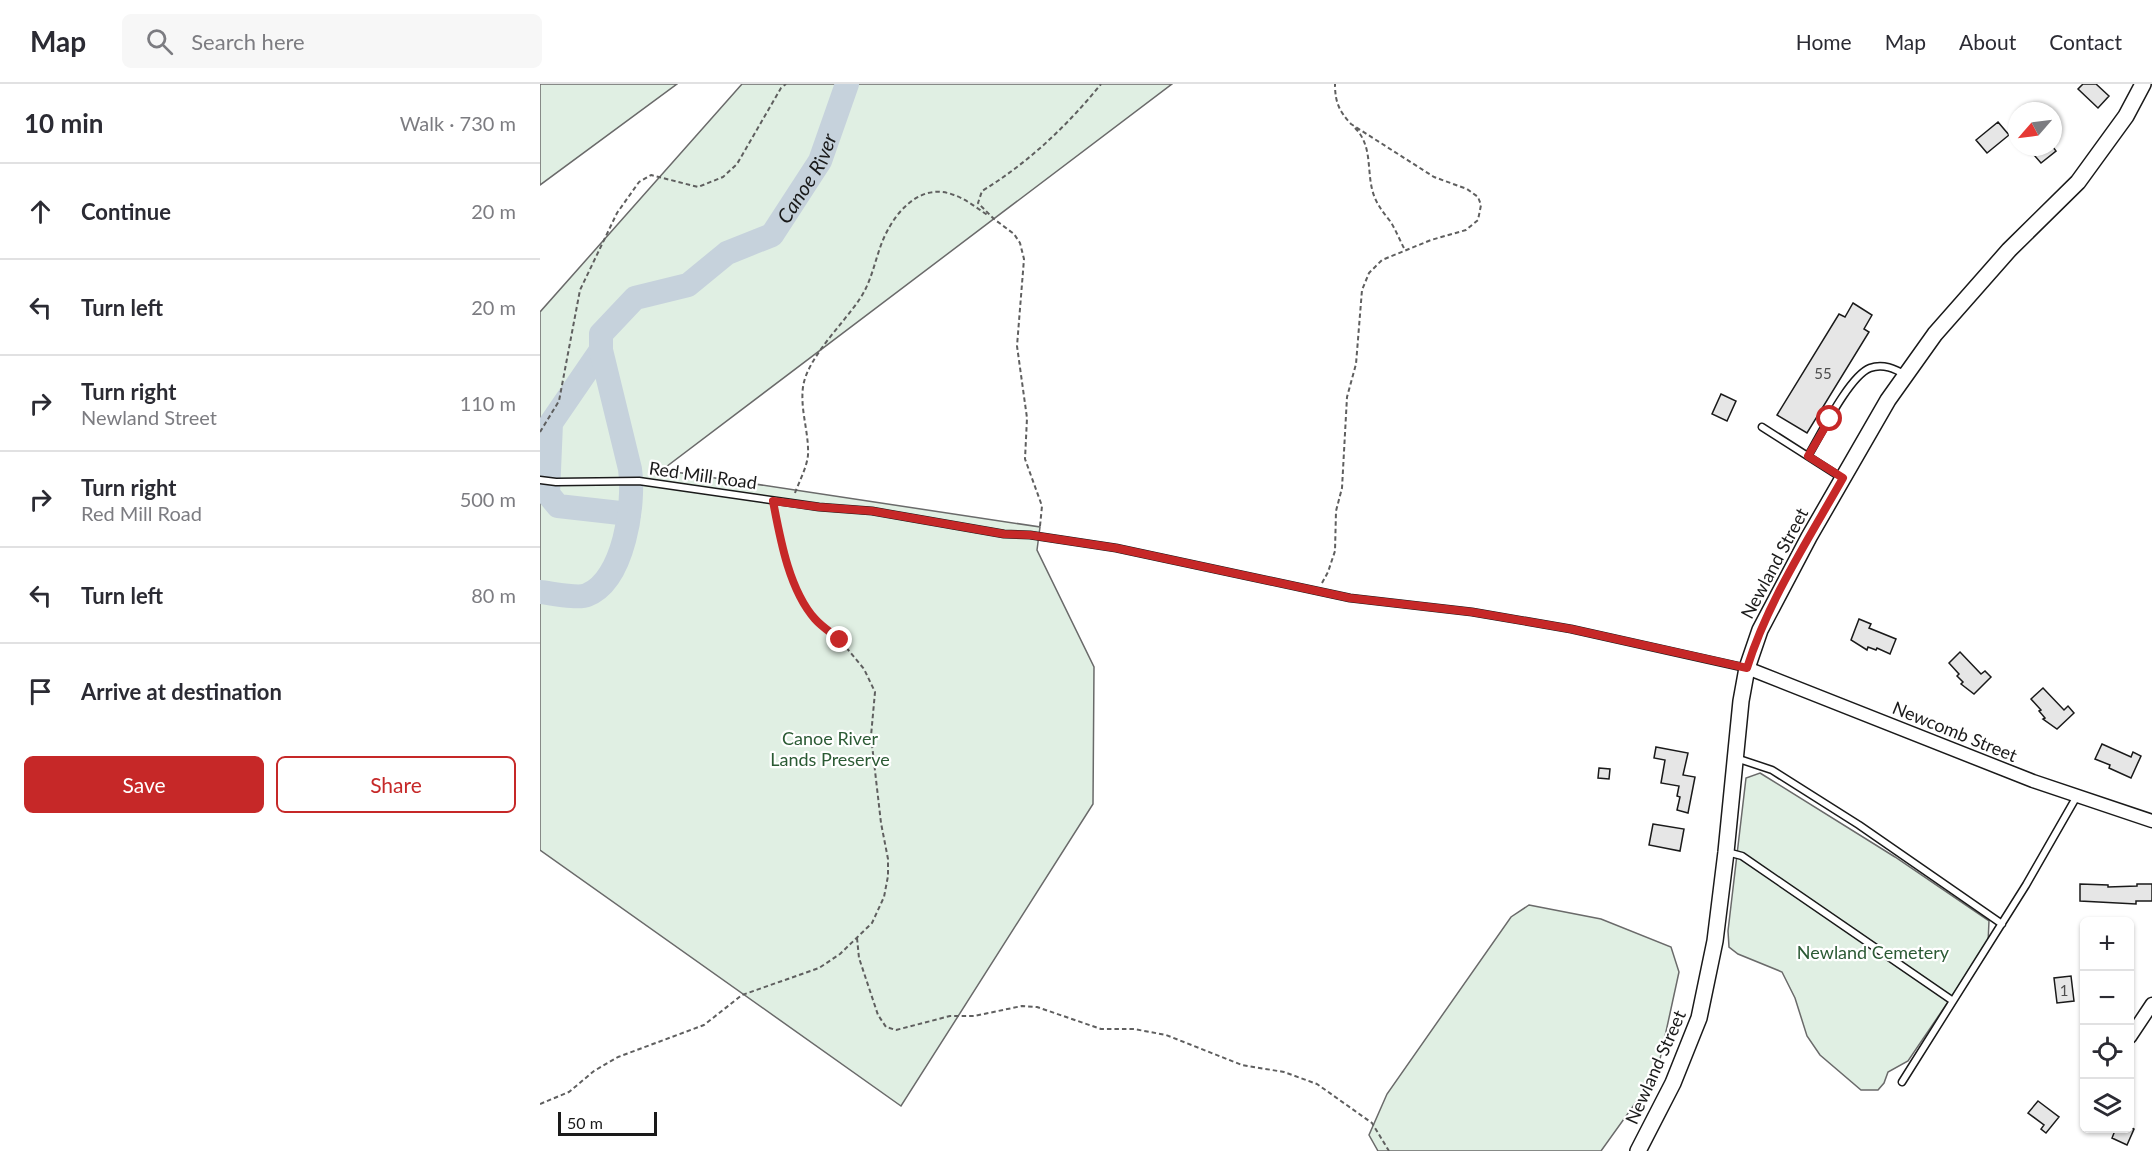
<!DOCTYPE html>
<html lang="en">
<head>
<meta charset="utf-8">
<style>
	:root { --surface:#fff; --page:#f7f7f7; --text:#2b2b33; --muted:#7c7c81; --line:#e1e1e2; --accent:#c62828 }
	body { margin:0; font-family:Lato,sans-serif; background:var(--page); color:var(--text) }
	.controls { position:absolute; right:18px; bottom:18px; display:grid; overflow:hidden; border-radius:9px; box-shadow:0 2px 4px #0004 }
	.controls button { width:54px; height:54px; display:grid; place-items:center; padding:0; border:0; border-bottom:2px solid var(--line); background:var(--surface); color:var(--text); font:30px sans-serif }
	.compass { position:absolute; left:1468px; top:18px; width:54px; height:54px; border-radius:50%; background:var(--surface); box-shadow:0 2px 4px #0004; rotate:242deg }
	.scale { position:absolute; left:18px; bottom:15px; width:99px; box-sizing:border-box; padding-left:6px; border:3px solid #1a1a1a; border-top:0; font-size:16px; line-height:21px; white-space:nowrap; color:#1a1a1a; -webkit-text-stroke:4px #fff; paint-order:stroke }
	.stop { position:absolute; width:18px; height:18px; margin:-14px; border:4px solid #c62828; border-radius:50%; background:#fff }
	.stop.end { background:#c62828; border-color:#fff; box-shadow:0 2px 6px #0008 }
	.list { margin:0; padding:0; list-style:none }
	h2 { display:flex; justify-content:space-between; align-items:center; height:78px; margin:0; padding:0 24px; font-size:26px }
	h2 small { font-size:20px; font-weight:400; color:var(--muted) }
	.list li { display:grid; grid-template-columns:39px 1fr auto; gap:18px; align-items:center; box-sizing:border-box; height:96px; padding:0 24px; border-top:2px solid var(--line) }
	.list b { display:block; font-size:22px; white-space:nowrap }
	.list p { margin:0; font-size:20px; white-space:nowrap; color:var(--muted) }
	.list em { font-size:20px; font-style:normal; color:var(--muted) }
	.actions { display:flex; gap:12px; padding:18px 24px }
	.actions a { flex:1; padding:14px 0; border:2px solid var(--accent); border-radius:9px; text-align:center; font-size:21px; color:var(--accent) }
	.actions .main { background:var(--accent); color:#fff }
	.icon { flex:none; width:33px; height:33px; fill:none; stroke:currentColor; stroke-width:2; stroke-linecap:round; stroke-linejoin:round }
	.map { position:relative; flex:none; width:1612px; height:1067px; overflow:hidden }
	header { display:flex; align-items:center; gap:36px; box-sizing:border-box; height:84px; padding:0 30px; background:var(--surface); border-bottom:2px solid var(--line) }
	header strong { font-size:28px }
	nav { display:flex; gap:33px; margin-inline-start:auto; font-size:21px }
	.search { width:420px; height:54px; background:var(--page); display:flex; align-items:center; gap:15px; box-sizing:border-box; padding:0 21px; border-radius:9px; color:var(--muted); font-size:22px }
	main { display:flex }
	aside { flex:1; background:var(--surface) }
	.map>svg:first-child { display:block }
</style>
</head>
<body>
<header>
<strong>Map</strong>
<div class="search"><svg class="icon" aria-label="search" viewBox="0 0 24 24"><circle cx="10" cy="10" r="6"/><path d="M15 15l6 6"/></svg>Search here</div>
<nav><a>Home</a><a>Map</a><a>About</a><a>Contact</a></nav>
</header>
<main>
<aside>
<h2>10 min<small>Walk · 730 m</small></h2>
<ul class="list">
<li><svg class="icon" aria-label="ahead" viewBox="0 0 24 24"><path d="M12 20V5M6 11l6-6 6 6"/></svg><div><b>Continue</b></div><em>20 m</em></li>
<li><svg class="icon" aria-label="left" viewBox="0 0 24 24"><path d="M17 20v-9H6M10 6l-5 5 5 5"/></svg><div><b>Turn left</b></div><em>20 m</em></li>
<li><svg class="icon" aria-label="right" viewBox="0 0 24 24"><path d="M7 20v-9h11M14 6l5 5-5 5"/></svg><div><b>Turn right</b><p>Newland Street</p></div><em>110 m</em></li>
<li><svg class="icon" aria-label="right" viewBox="0 0 24 24"><path d="M7 20v-9h11M14 6l5 5-5 5"/></svg><div><b>Turn right</b><p>Red Mill Road</p></div><em>500 m</em></li>
<li><svg class="icon" aria-label="left" viewBox="0 0 24 24"><path d="M17 20v-9H6M10 6l-5 5 5 5"/></svg><div><b>Turn left</b></div><em>80 m</em></li>
<li><svg class="icon" aria-label="arrive" viewBox="0 0 24 24"><path d="M6 21V4h12l-3 4 3 4H6"/></svg><div><b>Arrive at destination</b></div></li>
</ul>
<div class="actions"><a class="main">Save</a><a>Share</a></div>
</aside>
<div class="map">
<svg width="1612" height="1067" viewBox="0 0 1612 1067">
	<rect width="100%" height="100%" fill="#fff"/>
	<path fill="#e0efe3" stroke="#6a6a6a" stroke-width="1.5" d="M0,0H137L0,101Z
		M202,0H632L122,386L500,443L497,466L554,583L553,720L361,1022L0,766V228Z
		M1220,689L1355,773L1449,837L1448,859L1368,977L1348,988L1344,999L1338,1006H1321L1280,971L1267,952L1255,914L1242,888L1198,870L1189,863L1188,847L1206,694Z
		M989,821L1061,835L1131,863L1139,888L1117,989L1061,1067H838L829,1051L847,1010L971,833Z"/>
	<g fill="none" stroke-linecap="round" stroke-linejoin="round">
		<g stroke="#c6d2dc" stroke-width="24">
			<path d="M61,266L11,339L8,410L18,422L89,430"/>
			<path id="s1" d="M0,508C11,509 38,515 47,511C84,497 95,419 90,385L61,266V250L95,214L148,201L187,169L232,151L280,77L307,0"/>
		</g>
	</g>
	<path fill="#e6e6e6" stroke="#1a1a1a" stroke-width="1.5" d="M1543,0H1556L1569,12L1558,24L1538,5Z
		M1458,38L1469,51L1447,69L1436,56Z
		M1490,63H1513L1516,67L1501,79L1488,64Z
		M1313,219L1332,231L1324,245L1329,248L1267,349L1237,331L1299,230L1305,233Z
		M1181,310L1196,317L1187,337L1172,330Z
		M1319,535L1331,540L1329,544L1356,555L1350,570L1337,564L1336,566L1328,563L1327,566L1311,556Z
		M1420,568L1441,590L1445,587L1451,593L1434,610L1421,600L1423,598L1417,592L1419,590L1409,579Z
		M1503,604L1524,626L1528,622L1534,629L1517,645L1503,635L1505,634L1499,627L1501,626L1491,615Z
		M1562,660L1591,673L1593,668L1601,672L1591,694L1569,684L1570,681L1555,675Z
		M1116,663L1148,669L1143,691L1155,693L1148,729L1137,726L1140,713L1137,712L1139,702L1121,699L1125,676L1114,674Z
		M1059,684L1070,685L1069,695L1058,694Z
		M1113,740L1144,745L1140,767L1109,761Z
		M1540,800L1568,801V803L1597,802V800H1612V817H1596V820L1540,817Z
		M1531,892L1534,917L1517,919L1514,894Z
		M1498,1017L1519,1033L1506,1049L1501,1045L1504,1041L1488,1029Z
		M1590,1043L1594,1045L1587,1061L1572,1054L1576,1044H1590Z"/>
	<g fill="none" stroke-linecap="round" stroke-linejoin="round">
		<defs>
			<path id="service" d="M1222,343L1302,394
				M1268,372C1280,352 1309,292 1330,284C1343,279 1355,285 1366,291
				M0,396L16,398L99,397L279,423L332,427L464,450L490,451L576,464L810,514L932,528L1031,545L1206,584
				M1196,674L1232,686L1319,741L1462,840
				M1187,768L1202,772L1413,917
				M1362,998L1486,801L1537,712"/>
			<path id="minor" d="M1207,584L1493,697L1612,737
				M1590,953L1612,920"/>
			<path id="tertiary" d="M1098,1067L1133,999L1159,934L1175,857L1186,768L1201,617L1207,584L1220,546L1269,453L1348,316L1395,250L1469,166L1538,98L1586,32L1603,0"/>
		</defs>
		<use href="#service" stroke="#1a1a1a" stroke-width="9"/>
		<use href="#minor" stroke="#1a1a1a" stroke-width="15"/>
		<use href="#tertiary" stroke="#1a1a1a" stroke-width="18"/>
		<path stroke="#5f5f5f" stroke-width="2" stroke-dasharray="4.5 3" stroke-linecap="butt" d="M815,44C832,61 827,84 832,105C835,118 842,127 850,137C856,146 860,157 865,166
			M0,348L19,317L40,206L77,129L99,98L111,91L158,103L183,93L197,80L241,4L246,0
			M255,409C259,398 267,383 268,371C269,348 260,326 263,303C267,274 303,240 319,216C331,199 334,180 341,161C352,131 379,97 414,111C426,115 438,125 449,132
			M500,442L502,422L485,375L487,334L477,262L484,175L480,159L474,150L454,135L438,119L442,107C488,79 527,42 561,0
			M782,499L788,488L795,467L796,427L802,404L807,313L816,280L822,206L829,189L842,176L891,156L926,146L938,136L941,121L938,113L927,105L894,93L811,40C799,27 795,18 795,0
			M317,854L319,874L338,931L346,943L356,946L410,932H434L482,922L497,923L561,945H594L626,951L702,981L744,988L777,1000L832,1039L849,1067
			M0,1020L29,1008L54,987L78,973L164,941L202,911L279,884L300,870L332,839L344,813L348,792V775L341,739L331,652L335,608L324,585L300,556L275,535L262,516L241,465L235,427"/>
		<use href="#service" stroke="#fff" stroke-width="6"/>
		<use href="#minor" stroke="#fff" stroke-width="12"/>
		<use href="#tertiary" stroke="#fff" stroke-width="15"/>
	</g>
	<g fill="none" stroke-linecap="round" stroke-linejoin="round">
		<path stroke="#c62828" stroke-width="8" d="M300,556C292,549 282,543 275,535C249,506 240,454 233,417L279,423L332,427L464,450L490,451L576,464L810,514L932,528L1031,545L1207,584C1228,517 1268,456 1303,394L1268,372L1290,335"/>
	</g>
	<g text-anchor="middle" dominant-baseline="central" stroke-width="4.5" stroke-linejoin="round" paint-order="stroke">
		<g font-size="15" fill="#4d4d4d">
			<text x="1283" y="289">55</text>
			<text x="1524" y="906">1</text>
		</g>
		<g font-size="18" fill="#1a1a1a" stroke="#fff">
			<text transform="translate(163 391) rotate(8)">Red Mill Road</text>
			<text transform="translate(1234 479) rotate(-62)">Newland Street</text>
			<text transform="translate(1415 647) rotate(22)">Newcomb Street</text>
			<text transform="translate(1115 983) rotate(-66)">Newland Street</text>
		</g>
		<g font-size="18" fill="#2b5a34" stroke="#fff">
			<text x="290" y="654">Canoe River<tspan x="290" dy="21">Lands Preserve</tspan></text>
			<text x="1333" y="868">Newland Cemetery</text>
		</g>
		<g font-size="20" font-style="italic" fill="#1a1a1a" stroke="#fff">
			<text stroke="none"><textPath href="#s1" startOffset="596">Canoe River</textPath></text>
		</g>
	</g>
</svg>
<div class="controls">
<button>+</button>
<button>−</button>
<button><svg class="icon" aria-label="locate" viewBox="0 0 24 24"><circle cx="12" cy="12" r="6"/><path d="M12 2v4M12 18v4M2 12h4M18 12h4"/></svg></button>
<button><svg class="icon" aria-label="layers" viewBox="0 0 24 24"><path d="M12 4l9 5-9 5-9-5zM3 14l9 5 9-5"/></svg></button>
</div>
<svg class="compass" viewBox="-18 -18 36 36"><path d="M0-13l5 13h-10z" fill="#e53935"/><path d="M0 13l5-13h-10z" fill="#7c7c81"/></svg>
<div class="scale">50 m</div>
<div class="stop" style="left:1290px;top:335px"></div>
<div class="stop end" style="left:300px;top:556px"></div>
</div>
</main>
</body>
</html>
